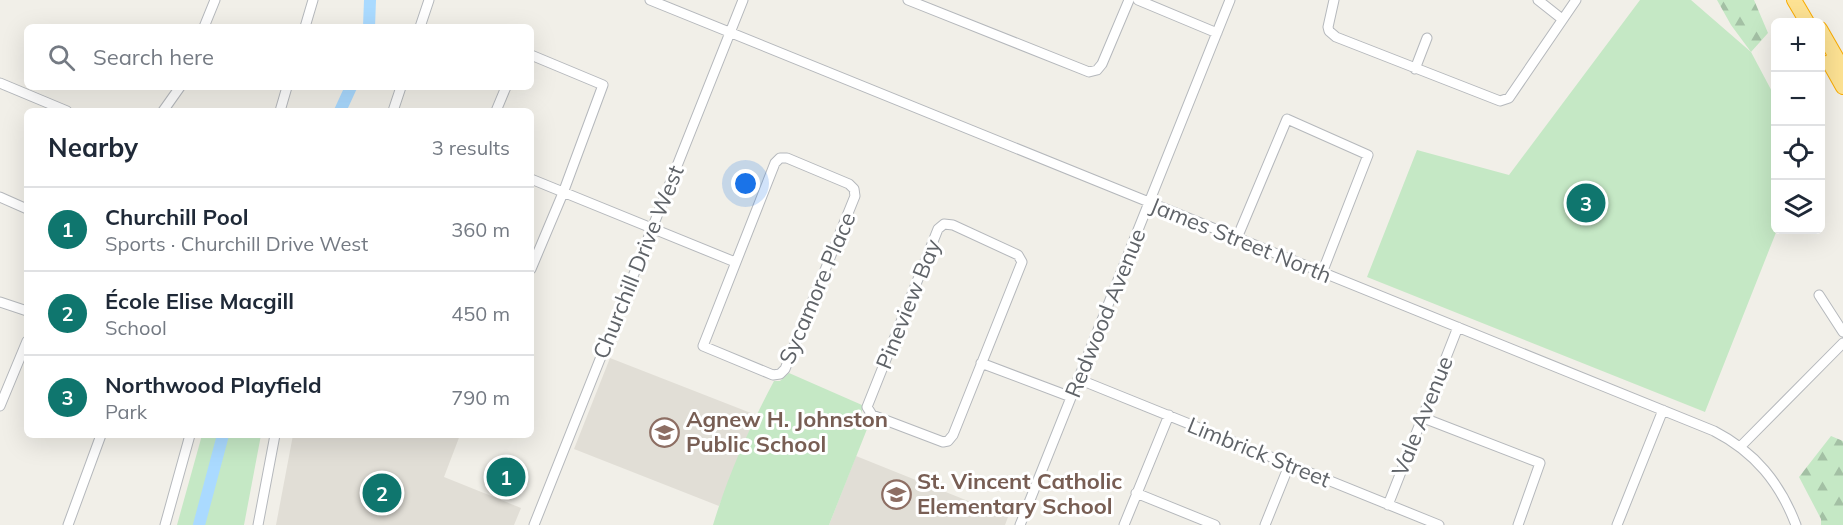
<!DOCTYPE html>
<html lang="en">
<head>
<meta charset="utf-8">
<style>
	:root { --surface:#fff; --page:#f6f6f7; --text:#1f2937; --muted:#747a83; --line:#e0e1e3; --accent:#0f766e }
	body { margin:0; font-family:Mulish,sans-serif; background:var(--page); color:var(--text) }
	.controls { position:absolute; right:18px; top:18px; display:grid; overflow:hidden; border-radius:9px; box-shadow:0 6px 24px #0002 }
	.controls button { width:54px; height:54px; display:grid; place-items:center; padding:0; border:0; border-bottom:2px solid var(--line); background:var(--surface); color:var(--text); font:30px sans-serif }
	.you { position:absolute; left:746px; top:184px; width:21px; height:21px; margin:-15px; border:4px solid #fff; border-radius:50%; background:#1a73e8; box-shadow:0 0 0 9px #1a73e833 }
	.badge { display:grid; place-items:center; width:39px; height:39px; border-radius:50%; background:var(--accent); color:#fff; font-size:20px; font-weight:700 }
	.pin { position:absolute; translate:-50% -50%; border:3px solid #fff; box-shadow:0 2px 6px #0006 }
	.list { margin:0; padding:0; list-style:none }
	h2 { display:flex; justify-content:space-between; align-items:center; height:78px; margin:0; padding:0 24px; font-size:26px }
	h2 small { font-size:20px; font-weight:400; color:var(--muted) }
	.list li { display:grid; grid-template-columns:39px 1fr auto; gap:18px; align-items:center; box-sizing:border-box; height:84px; padding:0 24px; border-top:2px solid var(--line) }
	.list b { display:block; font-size:22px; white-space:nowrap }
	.list p { margin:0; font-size:20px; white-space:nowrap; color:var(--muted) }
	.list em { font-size:20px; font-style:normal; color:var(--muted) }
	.icon { flex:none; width:33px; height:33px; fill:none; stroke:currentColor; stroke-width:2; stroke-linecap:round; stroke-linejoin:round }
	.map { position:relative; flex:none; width:1843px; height:525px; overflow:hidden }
	.search { position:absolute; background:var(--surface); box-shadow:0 6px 24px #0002; left:24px; top:24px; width:510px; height:66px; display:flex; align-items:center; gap:15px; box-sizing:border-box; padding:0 21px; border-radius:9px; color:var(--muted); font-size:22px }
	.panel { position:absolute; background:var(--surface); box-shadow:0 6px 24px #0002; left:24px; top:108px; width:510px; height:330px; border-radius:9px }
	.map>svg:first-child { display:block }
</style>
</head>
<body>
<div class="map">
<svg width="1843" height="525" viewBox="0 0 1843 525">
	<defs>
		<pattern id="forest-firs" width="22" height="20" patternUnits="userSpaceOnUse" patternTransform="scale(1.5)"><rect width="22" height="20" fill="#c5e8c5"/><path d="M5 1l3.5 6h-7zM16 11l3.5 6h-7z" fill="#a3c0a4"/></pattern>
	</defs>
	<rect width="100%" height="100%" fill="#f1efe8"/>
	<path fill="#e1ded6" d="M610,358L756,415L719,506L574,449Z
		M293,435H460L444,477L521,508L514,525H276Z
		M856,456L1008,517L1005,525H829Z"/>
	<path fill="#c5e8c5" d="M1640,0H1691L1751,52L1776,99L1777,230L1705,412L1367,277L1417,150L1509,175Z
		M789,373L862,405V413L871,419L829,525H713C728,475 750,426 774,381H780Z
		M202,435H261L244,525H177Z"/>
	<path fill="url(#forest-firs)" d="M1717,0H1754L1768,33L1751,52L1731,25Z
		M1831,436L1843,441V525H1821V519L1799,477Z"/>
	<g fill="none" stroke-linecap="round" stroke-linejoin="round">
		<path stroke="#aadaff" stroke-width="12" d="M369,27L370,0
			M340,111L351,87
			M199,525L223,435"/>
		<defs>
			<path id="minor" d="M650,0L1714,431C1755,452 1780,483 1796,525
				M908,0L1089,72L1097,70L1102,64L1129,0
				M1138,0L1217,33
				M1334,0L1328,27L1329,31L1336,37L1500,101L1509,98L1576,0
				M1538,0L1562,19
				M204,27L215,0
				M305,27L313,0
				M420,27L429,0
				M531,55L603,85L563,193L531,269
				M1415,69L1427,38
				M0,83L67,111
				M163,111L180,87
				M280,111L287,87
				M393,111L401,87
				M496,111L506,87
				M780,158H787L849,184L854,189L855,196L785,369L780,374L773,375L703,346L775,163Z
				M531,179L735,262
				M0,197L27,209
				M944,224L953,225L1018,255L1022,262L953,435L948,441L943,442L872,415L867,407L938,229Z
				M1237,238L1287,119L1368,155L1322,273
				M1819,295L1843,332
				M0,302L27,311
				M981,363L1071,397
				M1078,379L1439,525
				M0,406L27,341
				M1421,417L1540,463L1518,525
				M1740,447L1843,343
				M1136,493L1215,525
				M1388,505L1458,327
				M68,525L101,435
				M165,525L190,435
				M258,525L275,435
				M534,525L743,0
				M1020,525L1230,0
				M1124,525L1169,415
				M1265,525L1290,463
				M1617,525L1663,410"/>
			<path id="highway" d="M1794,0L1807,22
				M1820,29L1843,69
				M1829,62L1843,87"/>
		</defs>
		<use href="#minor" stroke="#b5b8bc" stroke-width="11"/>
		<use href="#highway" stroke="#f9ab00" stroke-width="16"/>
		<use href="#minor" stroke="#fff" stroke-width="9"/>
		<use href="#highway" stroke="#fde293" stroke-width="14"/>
	</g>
	<defs>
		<symbol id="school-ring" viewBox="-11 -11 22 22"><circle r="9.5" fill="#fff" stroke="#8d6e63" stroke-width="1.5"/><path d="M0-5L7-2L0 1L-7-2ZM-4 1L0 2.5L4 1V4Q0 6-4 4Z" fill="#8d6e63"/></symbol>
	</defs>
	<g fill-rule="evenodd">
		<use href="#school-ring" x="648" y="416" width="33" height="33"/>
		<use href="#school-ring" x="880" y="478" width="33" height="33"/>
	</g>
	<g text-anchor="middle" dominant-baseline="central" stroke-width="6" stroke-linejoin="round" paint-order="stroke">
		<g font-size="22" fill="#5f6368" stroke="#fff">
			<text transform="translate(1241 240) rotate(22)">James Street North</text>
			<text transform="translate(638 262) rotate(-68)">Churchill Drive West</text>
			<text transform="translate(817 288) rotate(-67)">Sycamore Place</text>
			<text transform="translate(908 304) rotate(-68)">Pineview Bay</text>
			<text transform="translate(1105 313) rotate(-68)">Redwood Avenue</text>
			<text transform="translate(1422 416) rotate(-68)">Vale Avenue</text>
			<text transform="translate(1259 452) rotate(22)">Limbrick Street</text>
		</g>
		<g font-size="22" font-weight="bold" fill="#785e54" stroke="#fff" text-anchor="start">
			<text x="686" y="419">Agnew H. Johnston<tspan x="686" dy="25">Public School</tspan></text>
			<text x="917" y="481">St. Vincent Catholic<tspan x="917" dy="25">Elementary School</tspan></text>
		</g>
	</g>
</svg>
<div class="controls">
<button>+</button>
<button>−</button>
<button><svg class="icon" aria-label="locate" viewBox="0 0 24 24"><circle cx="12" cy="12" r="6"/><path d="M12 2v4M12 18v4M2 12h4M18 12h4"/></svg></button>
<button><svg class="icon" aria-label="layers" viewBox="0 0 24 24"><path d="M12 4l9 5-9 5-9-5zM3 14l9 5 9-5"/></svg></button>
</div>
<div class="you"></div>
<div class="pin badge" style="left:506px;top:477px">1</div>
<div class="pin badge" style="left:382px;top:493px">2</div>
<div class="pin badge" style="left:1586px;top:203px">3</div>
<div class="search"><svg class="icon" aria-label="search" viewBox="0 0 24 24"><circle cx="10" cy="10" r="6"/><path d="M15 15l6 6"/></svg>Search here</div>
<section class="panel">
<h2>Nearby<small>3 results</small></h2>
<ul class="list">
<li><span class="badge">1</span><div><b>Churchill Pool</b><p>Sports · Churchill Drive West</p></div><em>360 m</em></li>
<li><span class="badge">2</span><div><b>École Elise Macgill</b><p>School</p></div><em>450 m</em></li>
<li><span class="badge">3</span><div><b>Northwood Playfield</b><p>Park</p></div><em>790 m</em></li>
</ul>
</section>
</div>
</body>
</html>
